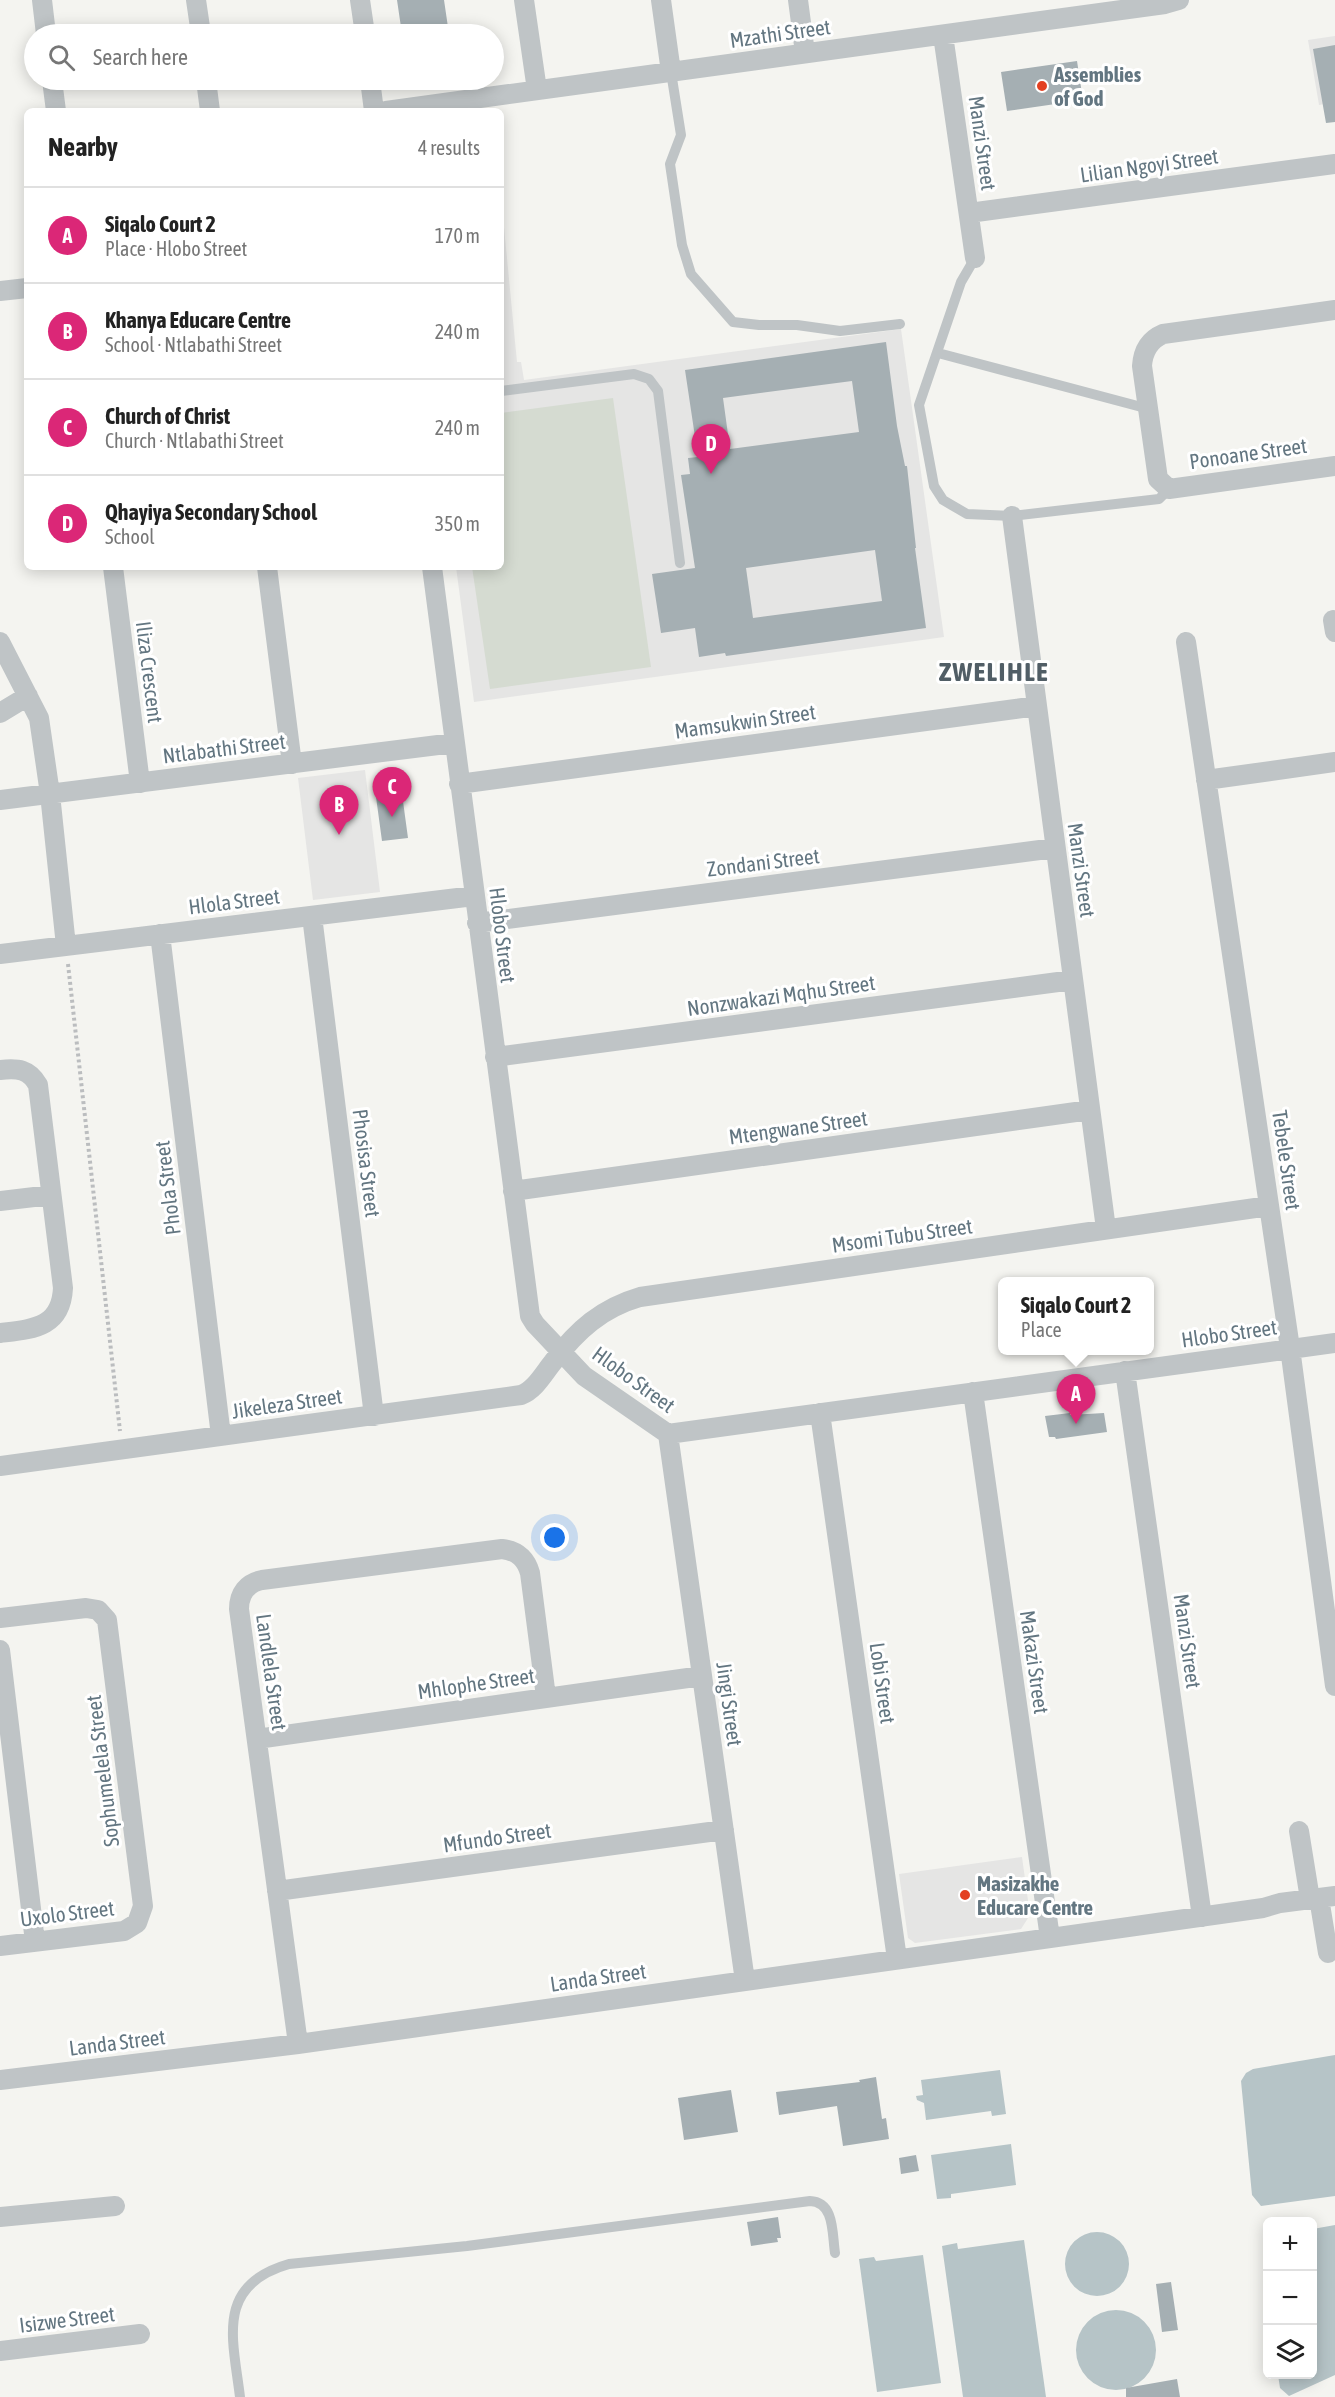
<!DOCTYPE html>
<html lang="en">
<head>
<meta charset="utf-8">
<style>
	:root { --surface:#fff; --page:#f6f6f6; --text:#222; --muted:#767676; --line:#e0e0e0; --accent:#db2777 }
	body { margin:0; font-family:"Asap Condensed",sans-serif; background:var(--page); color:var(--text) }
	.controls { position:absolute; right:18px; bottom:18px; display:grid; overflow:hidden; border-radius:9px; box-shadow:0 3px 15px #0003 }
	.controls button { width:54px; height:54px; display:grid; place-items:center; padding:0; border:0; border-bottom:2px solid var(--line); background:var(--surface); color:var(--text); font:30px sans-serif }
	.you { position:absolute; left:555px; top:1538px; width:21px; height:21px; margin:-15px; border:4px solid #fff; border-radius:50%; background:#1a73e8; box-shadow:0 0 0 9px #1a73e833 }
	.badge { display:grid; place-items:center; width:39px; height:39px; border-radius:50%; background:var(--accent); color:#fff; font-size:20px; font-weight:700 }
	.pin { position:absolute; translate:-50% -50px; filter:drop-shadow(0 2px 3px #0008) }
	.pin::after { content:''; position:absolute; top:32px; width:21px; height:18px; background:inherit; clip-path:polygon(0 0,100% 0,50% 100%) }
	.popup { position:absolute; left:998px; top:1277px; width:156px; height:78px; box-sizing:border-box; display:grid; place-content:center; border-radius:9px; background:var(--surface); filter:drop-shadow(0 2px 4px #0005); font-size:20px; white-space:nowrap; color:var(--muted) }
	.popup b { font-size:22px; color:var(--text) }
	.popup::after { content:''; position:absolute; left:50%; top:100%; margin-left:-12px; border:12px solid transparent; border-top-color:var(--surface) }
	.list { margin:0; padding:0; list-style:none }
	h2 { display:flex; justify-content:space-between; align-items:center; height:78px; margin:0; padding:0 24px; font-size:26px }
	h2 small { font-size:20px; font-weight:400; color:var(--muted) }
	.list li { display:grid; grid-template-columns:39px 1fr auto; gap:18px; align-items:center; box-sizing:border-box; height:96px; padding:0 24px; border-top:2px solid var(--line) }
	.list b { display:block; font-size:22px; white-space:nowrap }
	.list p { margin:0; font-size:20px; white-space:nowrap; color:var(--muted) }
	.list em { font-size:20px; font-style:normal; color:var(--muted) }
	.icon { flex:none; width:33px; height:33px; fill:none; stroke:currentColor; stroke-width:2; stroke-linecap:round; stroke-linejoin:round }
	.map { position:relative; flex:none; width:1335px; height:2397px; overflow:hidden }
	.search { position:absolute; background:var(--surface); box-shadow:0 3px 15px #0003; left:24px; top:24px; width:480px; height:66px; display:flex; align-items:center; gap:15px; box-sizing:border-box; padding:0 21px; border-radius:33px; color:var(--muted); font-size:22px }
	.panel { position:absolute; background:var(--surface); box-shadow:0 3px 15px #0003; left:24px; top:108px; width:480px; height:462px; border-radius:9px }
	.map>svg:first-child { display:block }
</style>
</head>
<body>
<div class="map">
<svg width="1335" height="2397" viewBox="0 0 1335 2397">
	<rect width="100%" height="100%" fill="#f4f4f0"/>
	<path fill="#e5e5e4" d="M1335,36V102L1319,105L1308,40Z
		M501,196L517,362H521L524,380L901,329L944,637L474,702L456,567H501Z
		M365,770L380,892L313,900L298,778Z
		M1022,1857L1030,1915L1021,1929L915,1943L908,1938L899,1874Z"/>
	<path fill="#d5dbd1" d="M613,398L651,667L490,689L472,567H501V413Z"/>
	<path fill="#b6c4c7" d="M1335,2055V2196L1261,2206L1252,2195L1241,2081L1246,2073L1253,2069Z
		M1000,2070L1006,2114L992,2116L991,2111L926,2120L924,2103L917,2100L916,2096L923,2095L921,2080Z
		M1011,2144L1016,2185L951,2194V2198L937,2199L931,2155Z
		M1335,2225V2375L1289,2396L1280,2388L1278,2375L1312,2374L1313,2229Z
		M1065 2264a32 32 0 1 1 64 0a32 32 0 1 1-64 0Z
		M1024,2240L1046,2397H963L942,2246L957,2243L958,2249Z
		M923,2255L941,2383L877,2392L859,2259L874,2257L876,2261Z
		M1076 2350a40 40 0 1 1 80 0a40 40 0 1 1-80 0Z"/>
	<path fill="#a5afb3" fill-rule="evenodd" d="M397,0H444L449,34H402Z
		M1335,45V122L1326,123L1313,49Z
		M1077,61L1083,100L1007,111L1001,72Z
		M886,342L897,426L905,466H907L916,548H915L926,628L726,656L725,653L699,657L695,628L661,633L652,574L695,568L681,475L690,474L688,458L698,457L685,370ZM852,381L859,432L730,449L723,398ZM875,550L882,601L753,618L746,568Z
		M402,794L408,838L382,841L376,797Z
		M1070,1413V1415L1104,1413L1107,1432L1056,1439L1055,1437H1049L1045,1416Z
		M876,2077L882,2119L886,2118L889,2139L843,2146L837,2106L779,2115L776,2092L860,2082L859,2080Z
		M731,2090L738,2132L684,2140L678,2098Z
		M916,2155L919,2171L901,2174L899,2158Z
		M778,2217L781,2238H777L778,2242L751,2246L747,2222Z
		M1171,2282L1178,2330L1162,2332L1156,2284Z
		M1177,2379L1180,2397H1126V2388Z"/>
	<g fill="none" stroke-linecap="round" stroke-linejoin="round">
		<path stroke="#bbbdbf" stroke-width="4" stroke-dasharray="3 3" stroke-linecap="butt" d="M68,964L120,1431"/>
		<path stroke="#bfc4c6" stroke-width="10" d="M671,72L681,135L670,164L682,245L691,274L733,322L759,325H797L840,331L900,324
			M975,258L961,282L919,405L934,486L943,500L967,514L1012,516L1159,499L1169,489
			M938,353L1149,409
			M501,391L634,374L649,379L658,391L680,563
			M240,2397C233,2339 215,2285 289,2264L467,2246L810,2201C835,2202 832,2234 835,2253"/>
		<path stroke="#bfc4c6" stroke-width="20" d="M42,0L46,34
			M196,0L201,34
			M360,0L365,34
			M524,0L537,90
			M661,0L671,72
			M798,0L805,53
			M943,35L975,258
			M52,80L56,111
			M206,80L210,111
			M370,80L374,111
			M386,111L1165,4L1179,0
			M969,213L1335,164
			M0,291L27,288
			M1335,310L1163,334C1149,340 1143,351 1142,366L1158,479L1169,489L1335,466
			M1012,516L1106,1229
			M113,567L140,783
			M267,567L292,764
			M432,567L530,1316L535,1324L584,1376L668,1434L1335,1343
			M1333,620L1335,632
			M0,642L39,718L50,794L66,946
			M1186,642L1290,1348L1335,1686
			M0,713L28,696
			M1206,780L1335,762
			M459,784L1037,706
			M0,800L454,743
			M312,916L374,1416
			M477,923L1055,848
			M160,934L221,1436
			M0,954L474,896
			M495,1057L1073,980
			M0,1070C18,1068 29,1069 38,1085L63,1288C61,1328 33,1329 0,1333
			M513,1191L1090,1110
			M0,1201L51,1195
			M1125,1371L1202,1917
			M973,1392L1050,1938
			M820,1413L897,1959
			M668,1434L745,1981
			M0,1466L521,1395C535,1390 544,1373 553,1362C577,1330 602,1308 640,1297L1269,1206
			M0,1618L86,1608L98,1610L107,1620L143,1906L137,1923L124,1931L0,1946
			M0,1650L35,1942
			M257,1739L702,1676
			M1299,1831L1310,1899
			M277,1891L724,1830
			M1319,1898L1328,1953
			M298,2044L239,1609C239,1593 247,1583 262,1580L502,1549C518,1551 526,1559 530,1573L546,1697
			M0,2080L298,2044L1263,1908L1280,1903L1335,1896
			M0,2217L115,2206
			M0,2351L140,2334"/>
	</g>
	<g fill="#e34021" stroke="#fff" stroke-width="2">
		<circle cx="1042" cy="86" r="6"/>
		<circle cx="965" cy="1895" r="6"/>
	</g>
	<g text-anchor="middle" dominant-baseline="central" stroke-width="6" stroke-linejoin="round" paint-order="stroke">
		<g font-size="21" fill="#637681" stroke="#fff">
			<text transform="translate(780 33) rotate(-8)">Mzathi Street</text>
			<text transform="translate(983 143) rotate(82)">Manzi Street</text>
			<text transform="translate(1149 165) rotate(-8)">Lilian Ngoyi Street</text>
			<text transform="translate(1248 453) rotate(-8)">Ponoane Street</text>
			<text transform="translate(150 672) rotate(83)">Iliza Crescent</text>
			<text transform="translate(745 721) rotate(-8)">Mamsukwin Street</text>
			<text transform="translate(224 748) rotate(-7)">Ntlabathi Street</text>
			<text transform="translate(763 862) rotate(-7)">Zondani Street</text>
			<text transform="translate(1082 870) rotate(82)">Manzi Street</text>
			<text transform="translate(234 901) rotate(-7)">Hlola Street</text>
			<text transform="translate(503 935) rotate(83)">Hlobo Street</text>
			<text transform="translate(781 995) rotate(-8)">Nonzwakazi Mqhu Street</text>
			<text transform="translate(798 1127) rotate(-8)">Mtengwane Street</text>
			<text transform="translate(1287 1160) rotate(82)">Tebele Street</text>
			<text transform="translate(367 1163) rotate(83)">Phosisa Street</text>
			<text transform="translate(167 1188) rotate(-97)">Phola Street</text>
			<text transform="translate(902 1235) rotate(-8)">Msomi Tubu Street</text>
			<text transform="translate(1229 1333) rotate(-8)">Hlobo Street</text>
			<text transform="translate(634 1379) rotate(36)">Hlobo Street</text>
			<text transform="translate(287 1403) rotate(-8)">Jikeleza Street</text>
			<text transform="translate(1188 1641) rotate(82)">Manzi Street</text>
			<text transform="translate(1035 1662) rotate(82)">Makazi Street</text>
			<text transform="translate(272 1672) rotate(82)">Landlela Street</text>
			<text transform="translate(476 1683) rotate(-8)">Mhlophe Street</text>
			<text transform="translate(883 1683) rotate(82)">Lobi Street</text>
			<text transform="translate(730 1704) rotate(82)">Jingi Street</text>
			<text transform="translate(102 1771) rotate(-97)">Sophumelela Street</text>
			<text transform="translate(497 1837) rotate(-8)">Mfundo Street</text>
			<text transform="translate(67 1913) rotate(-7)">Uxolo Street</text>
			<text transform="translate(598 1977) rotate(-8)">Landa Street</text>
			<text transform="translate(117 2042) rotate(-7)">Landa Street</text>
			<text transform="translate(67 2319) rotate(-7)">Isizwe Street</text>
		</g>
		<g font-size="21" font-weight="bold" fill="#637681" stroke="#fff" text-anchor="start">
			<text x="1054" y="74">Assemblies<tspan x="1054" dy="24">of God</tspan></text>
			<text x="977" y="1883">Masizakhe<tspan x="977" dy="24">Educare Centre</tspan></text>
		</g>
		<g font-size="27" font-weight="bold" letter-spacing="1.5" fill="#515e66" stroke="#fff">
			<text x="994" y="671">ZWELIHLE</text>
		</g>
	</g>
</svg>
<div class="controls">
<button>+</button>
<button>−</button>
<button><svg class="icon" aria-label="layers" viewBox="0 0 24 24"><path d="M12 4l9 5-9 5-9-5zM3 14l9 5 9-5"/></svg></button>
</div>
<div class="you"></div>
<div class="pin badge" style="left:1076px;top:1424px">A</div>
<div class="popup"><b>Siqalo Court 2</b>Place</div>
<div class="pin badge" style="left:339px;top:835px">B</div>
<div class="pin badge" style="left:392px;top:817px">C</div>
<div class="pin badge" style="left:711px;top:474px">D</div>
<div class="search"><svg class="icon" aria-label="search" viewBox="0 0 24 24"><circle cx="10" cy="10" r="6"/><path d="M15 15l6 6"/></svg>Search here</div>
<section class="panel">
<h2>Nearby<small>4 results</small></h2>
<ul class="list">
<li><span class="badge">A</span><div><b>Siqalo Court 2</b><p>Place · Hlobo Street</p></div><em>170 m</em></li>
<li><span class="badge">B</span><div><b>Khanya Educare Centre</b><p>School · Ntlabathi Street</p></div><em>240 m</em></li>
<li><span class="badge">C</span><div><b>Church of Christ</b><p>Church · Ntlabathi Street</p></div><em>240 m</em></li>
<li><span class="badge">D</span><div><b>Qhayiya Secondary School</b><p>School</p></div><em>350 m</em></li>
</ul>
</section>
</div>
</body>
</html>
